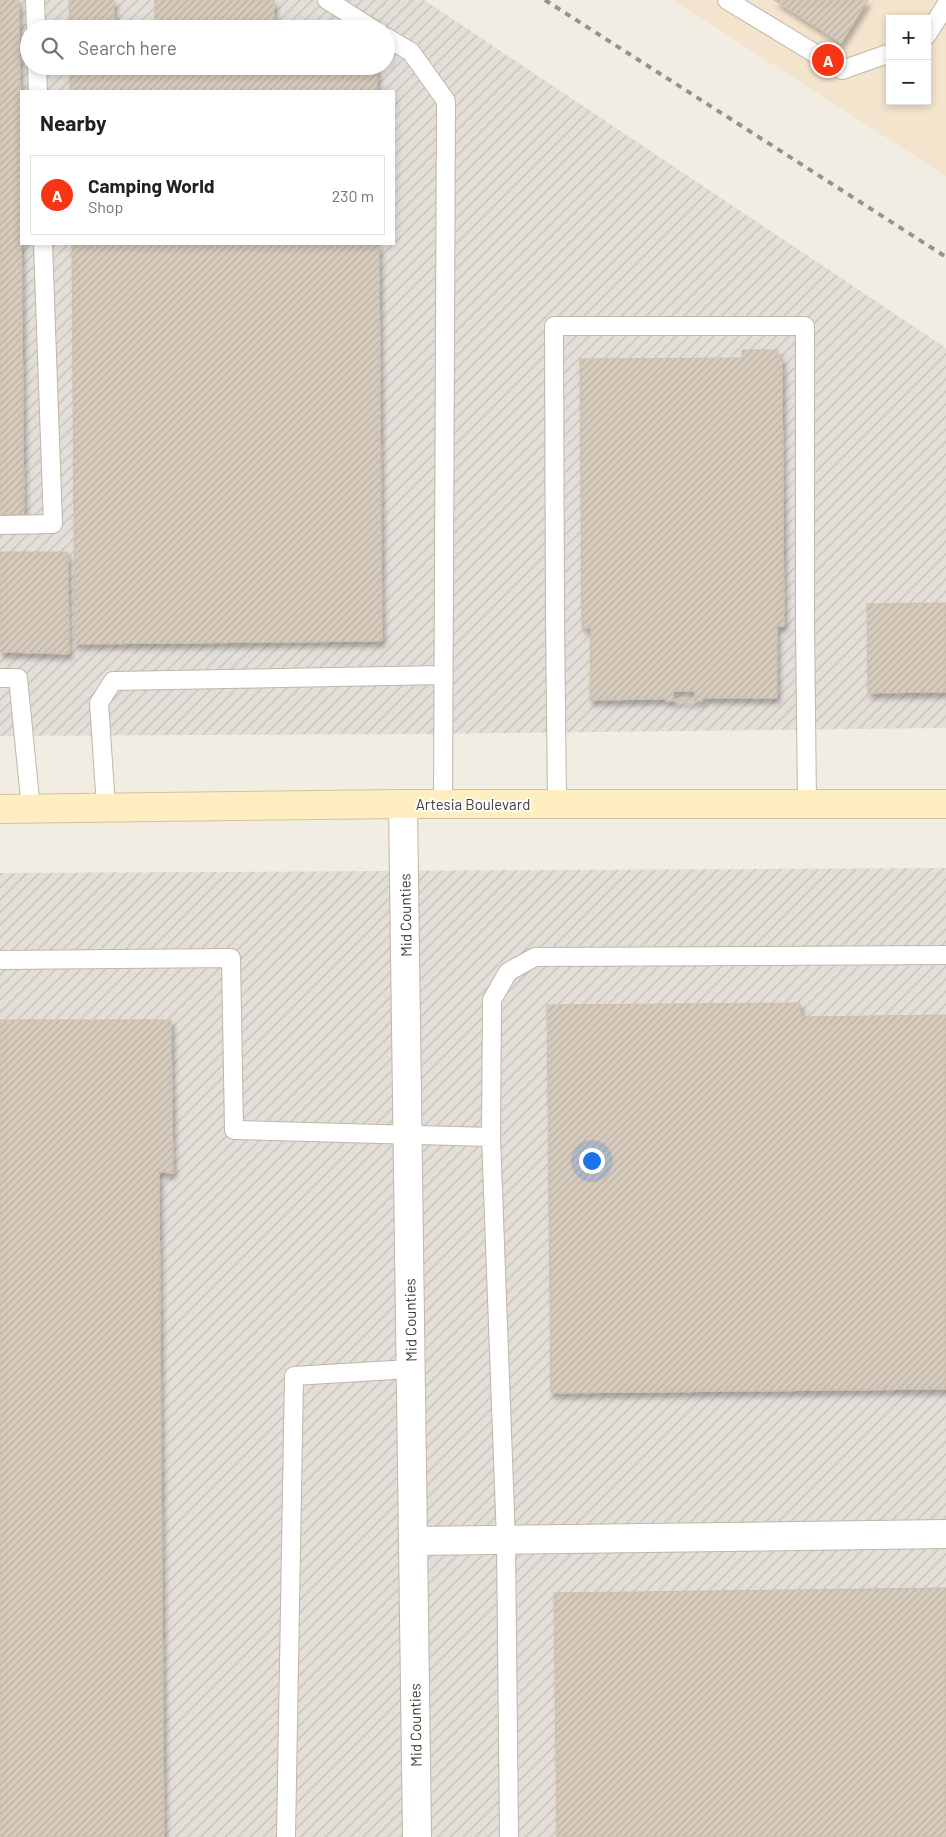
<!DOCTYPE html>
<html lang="en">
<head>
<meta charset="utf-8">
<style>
	:root { --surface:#fff; --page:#f6f6f6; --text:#202124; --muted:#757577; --line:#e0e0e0; --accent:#f73414 }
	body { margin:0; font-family:Barlow,sans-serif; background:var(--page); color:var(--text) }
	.controls { position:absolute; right:15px; top:15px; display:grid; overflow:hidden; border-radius:0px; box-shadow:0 2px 8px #0003 }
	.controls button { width:45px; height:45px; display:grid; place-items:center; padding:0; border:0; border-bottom:1px solid var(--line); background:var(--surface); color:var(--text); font:25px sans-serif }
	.you { position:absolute; left:591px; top:1160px; width:18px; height:18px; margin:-12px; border:4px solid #fff; border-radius:50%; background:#1a73e8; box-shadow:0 0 0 8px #1a73e833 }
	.badge { display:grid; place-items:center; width:32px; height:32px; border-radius:50%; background:var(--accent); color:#fff; font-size:16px; font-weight:700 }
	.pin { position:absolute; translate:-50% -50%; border:2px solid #fff; box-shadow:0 1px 5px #0006 }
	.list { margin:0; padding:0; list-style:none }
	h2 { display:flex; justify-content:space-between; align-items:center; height:65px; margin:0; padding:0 20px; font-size:21px }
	h2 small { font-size:16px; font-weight:400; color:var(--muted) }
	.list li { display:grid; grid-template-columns:32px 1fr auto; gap:15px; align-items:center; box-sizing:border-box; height:80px; margin:0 10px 10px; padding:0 10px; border:1px solid var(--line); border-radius:0px }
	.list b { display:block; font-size:19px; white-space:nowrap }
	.list p { margin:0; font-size:16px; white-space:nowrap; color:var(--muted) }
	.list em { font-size:16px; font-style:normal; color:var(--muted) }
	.icon { flex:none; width:28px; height:28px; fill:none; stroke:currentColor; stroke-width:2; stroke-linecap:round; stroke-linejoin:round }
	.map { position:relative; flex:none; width:946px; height:1837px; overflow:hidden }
	.search { position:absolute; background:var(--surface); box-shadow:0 2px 8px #0003; left:20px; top:20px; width:375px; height:55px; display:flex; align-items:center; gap:12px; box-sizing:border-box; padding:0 18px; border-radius:28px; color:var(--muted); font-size:19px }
	.panel { position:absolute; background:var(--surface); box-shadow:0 2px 8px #0003; left:20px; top:90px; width:375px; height:155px; border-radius:0px }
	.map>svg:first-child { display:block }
</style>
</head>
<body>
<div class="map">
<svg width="946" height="1837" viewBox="0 0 946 1837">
	<defs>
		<pattern id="industrial-furrows" width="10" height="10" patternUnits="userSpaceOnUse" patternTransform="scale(1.25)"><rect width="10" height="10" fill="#e3ded8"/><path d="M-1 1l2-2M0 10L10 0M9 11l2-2" fill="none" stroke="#c4bfba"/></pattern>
		<pattern id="building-hatch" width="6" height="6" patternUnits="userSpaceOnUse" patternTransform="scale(1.25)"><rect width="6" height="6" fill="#d6cbbc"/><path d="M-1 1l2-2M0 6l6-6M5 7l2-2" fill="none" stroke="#b9afa2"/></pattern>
		<filter id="shadow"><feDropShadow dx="3" dy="5.5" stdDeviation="2.5" flood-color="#0004"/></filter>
	</defs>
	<rect width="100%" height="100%" fill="#f1ede3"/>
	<path fill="#f4e3cd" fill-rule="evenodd" d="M673,0H946V177L935,169ZM890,19H927V101H890Z"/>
	<path fill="url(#industrial-furrows)" fill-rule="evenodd" d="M0,0H424L946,348V728L416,734L0,736ZM29,29H386V66H29ZM21,91H394V244H21Z
		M946,868V1837H0V873Z"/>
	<path fill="url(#building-hatch)" stroke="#cdc0ac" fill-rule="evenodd" filter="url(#shadow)" d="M0,0H19L24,514L0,515Z
		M69,0H114V27H155V0H274V25H330V29H70Z
		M774,0H868L841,43Z
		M70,66H377V91H70Z
		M72,244H379L382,641L75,644Z
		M742,350H778V357H782L784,626H777V698H702V701H666V699L590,700L591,628H582L580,359L742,358ZM673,691H695V699H673Z
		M0,552H68L69,654L0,652Z
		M946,603V692L868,693L867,604Z
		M800,1003L801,1017L946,1015V1389L551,1393L547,1005Z
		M0,1020H171L173,1173L159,1172L164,1837H0Z
		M946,1588V1837H557L554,1593Z"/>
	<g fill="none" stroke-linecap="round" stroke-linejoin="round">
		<defs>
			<path id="service" d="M35,0L36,29
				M327,0L373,29
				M727,0L842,70L890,53
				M927,35L946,5
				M386,37L411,52L446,101L443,804
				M37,66L38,91
				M0,525L53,524L43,244
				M0,678H18L31,809
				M557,804L555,617L554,326H805V621L807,804
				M106,807L99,703L113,681L444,675
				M0,960L231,958L234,1130L491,1137L492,1000L508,972L535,957L946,955
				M491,1137L506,1540L509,1837
				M286,1837L294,1376L410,1369"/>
			<path id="minor" d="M403,804L417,1837
				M413,1541L946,1534"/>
			<path id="secondary" d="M0,809L403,804H946"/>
		</defs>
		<use href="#service" stroke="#bfb7a9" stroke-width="20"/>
		<use href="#minor" stroke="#bfb7a9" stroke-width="30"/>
		<use href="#secondary" stroke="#d4c295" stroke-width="30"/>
		<use href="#service" stroke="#fff" stroke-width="18"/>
		<use href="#minor" stroke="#fff" stroke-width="28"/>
		<use href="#secondary" stroke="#feeec0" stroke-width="28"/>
		<path stroke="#939393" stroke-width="4" stroke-dasharray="6 6" stroke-linecap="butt" d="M545,0L946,257"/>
	</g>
	<g text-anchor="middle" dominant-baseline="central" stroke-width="4" stroke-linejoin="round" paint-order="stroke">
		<g font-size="15" fill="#433d33" stroke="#fff">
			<text x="473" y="804">Artesia Boulevard</text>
			<text transform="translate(405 915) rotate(-91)">Mid Counties</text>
			<text transform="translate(410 1320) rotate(-91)">Mid Counties</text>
			<text transform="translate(415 1725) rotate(-91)">Mid Counties</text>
		</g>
	</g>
</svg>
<div class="controls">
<button>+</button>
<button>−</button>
</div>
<div class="you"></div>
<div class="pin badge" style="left:828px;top:60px">A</div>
<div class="search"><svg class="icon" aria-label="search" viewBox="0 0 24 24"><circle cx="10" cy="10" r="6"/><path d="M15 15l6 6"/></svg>Search here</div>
<section class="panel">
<h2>Nearby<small></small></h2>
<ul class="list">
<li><span class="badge">A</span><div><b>Camping World</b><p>Shop</p></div><em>230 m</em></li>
</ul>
</section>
</div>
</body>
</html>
